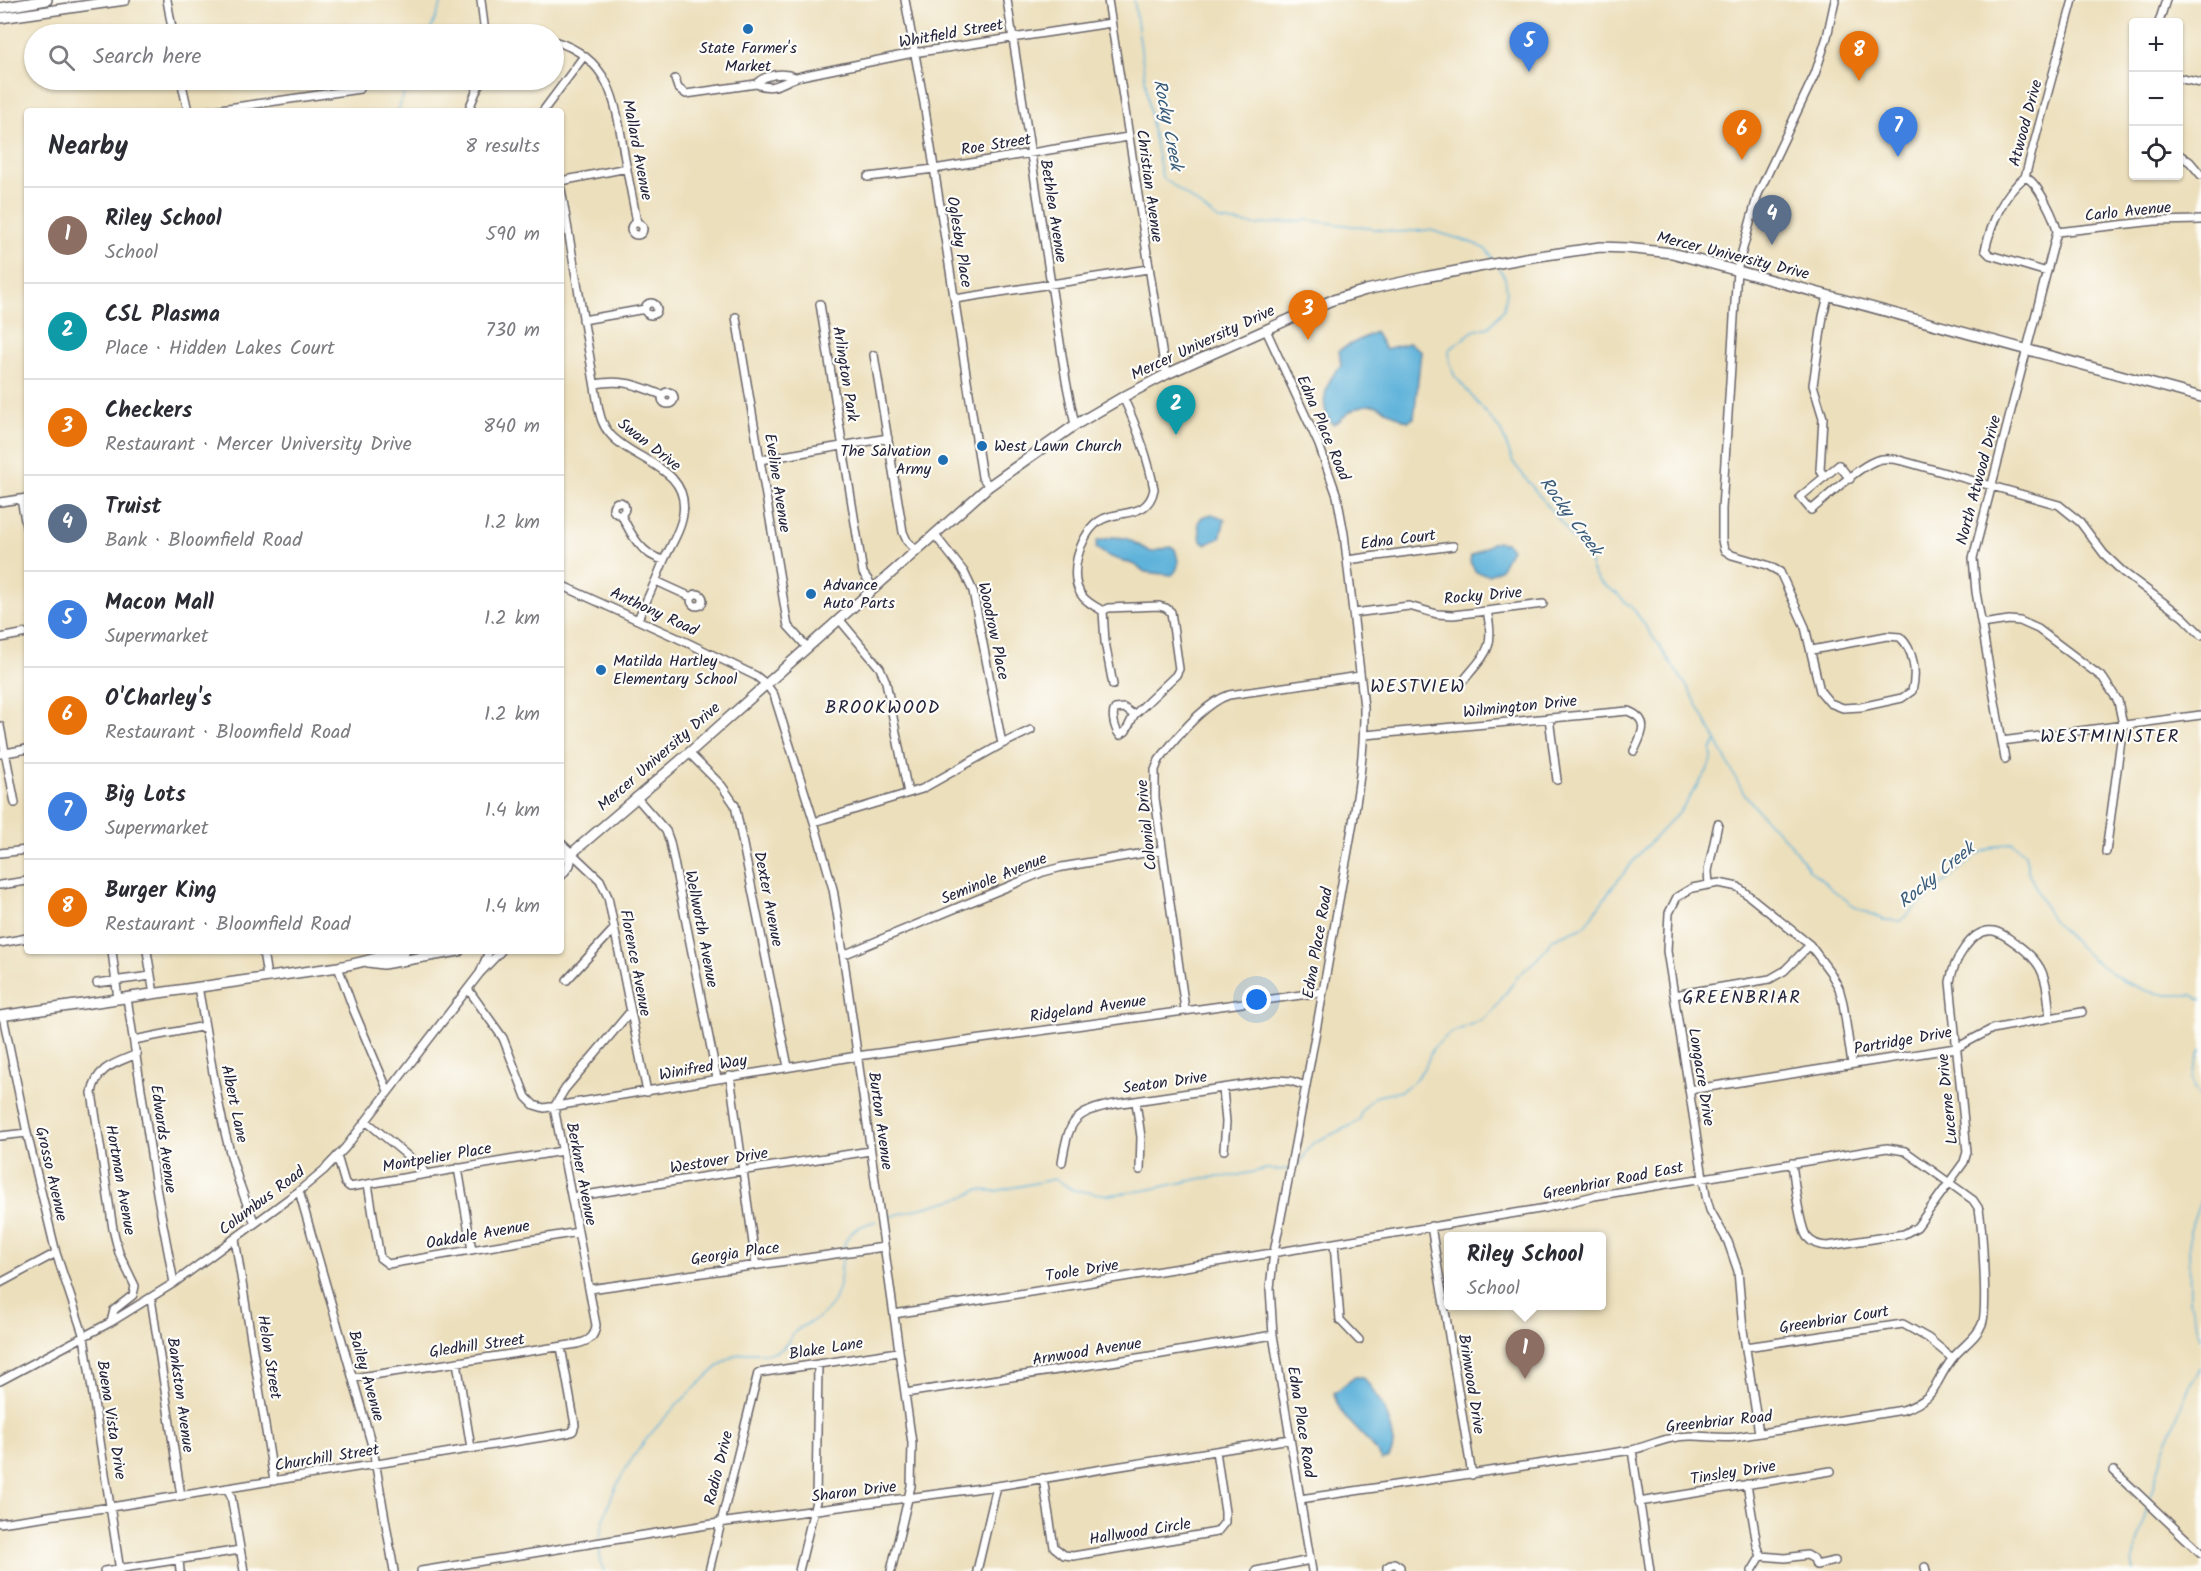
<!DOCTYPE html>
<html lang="en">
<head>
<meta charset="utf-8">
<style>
	:root { --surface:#fff; --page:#f7f7f7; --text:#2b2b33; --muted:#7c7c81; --line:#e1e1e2; --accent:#0b8043 }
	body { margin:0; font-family:Kalam,sans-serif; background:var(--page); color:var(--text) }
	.controls { position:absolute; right:18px; top:18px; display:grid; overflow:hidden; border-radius:6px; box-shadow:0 2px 4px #0004 }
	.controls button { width:54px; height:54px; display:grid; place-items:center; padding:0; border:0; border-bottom:2px solid var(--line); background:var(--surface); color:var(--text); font:30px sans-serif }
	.you { position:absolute; left:1257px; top:1000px; width:21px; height:21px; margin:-15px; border:4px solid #fff; border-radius:50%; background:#1a73e8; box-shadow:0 0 0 9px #1a73e833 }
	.badge { display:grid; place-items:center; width:39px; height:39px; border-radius:50%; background:var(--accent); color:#fff; font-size:20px; font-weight:700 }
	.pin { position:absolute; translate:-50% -50px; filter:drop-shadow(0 2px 3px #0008) }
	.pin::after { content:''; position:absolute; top:32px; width:21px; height:18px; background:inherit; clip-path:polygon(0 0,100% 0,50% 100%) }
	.popup { position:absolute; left:1444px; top:1232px; width:162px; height:78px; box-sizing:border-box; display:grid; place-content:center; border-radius:6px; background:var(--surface); filter:drop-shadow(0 2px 4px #0005); font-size:20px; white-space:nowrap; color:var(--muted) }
	.popup b { font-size:22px; color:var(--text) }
	.popup::after { content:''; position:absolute; left:50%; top:100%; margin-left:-12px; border:12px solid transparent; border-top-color:var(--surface) }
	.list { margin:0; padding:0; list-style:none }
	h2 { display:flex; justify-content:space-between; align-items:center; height:78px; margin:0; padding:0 24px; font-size:26px }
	h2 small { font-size:20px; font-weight:400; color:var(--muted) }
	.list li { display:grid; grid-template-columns:39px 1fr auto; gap:18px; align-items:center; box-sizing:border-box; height:96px; padding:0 24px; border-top:2px solid var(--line) }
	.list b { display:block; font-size:22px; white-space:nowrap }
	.list p { margin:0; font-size:20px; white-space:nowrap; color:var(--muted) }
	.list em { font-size:20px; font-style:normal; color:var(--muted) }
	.icon { flex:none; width:33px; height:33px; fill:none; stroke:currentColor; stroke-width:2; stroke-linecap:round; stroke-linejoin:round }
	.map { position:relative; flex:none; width:2201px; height:1571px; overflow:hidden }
	.search { position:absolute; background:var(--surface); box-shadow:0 2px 4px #0004; left:24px; top:24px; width:540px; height:66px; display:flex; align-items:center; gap:15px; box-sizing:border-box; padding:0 21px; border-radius:33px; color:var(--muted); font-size:22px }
	.panel { position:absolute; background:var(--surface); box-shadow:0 2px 4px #0004; left:24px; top:108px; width:540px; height:846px; border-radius:6px }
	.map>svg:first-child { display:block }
</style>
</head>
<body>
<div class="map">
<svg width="2201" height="1571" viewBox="0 0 2201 1571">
	<rect width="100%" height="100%" fill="#fdfcf7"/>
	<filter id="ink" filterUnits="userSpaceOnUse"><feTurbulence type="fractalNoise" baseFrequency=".0167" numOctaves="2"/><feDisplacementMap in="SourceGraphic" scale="12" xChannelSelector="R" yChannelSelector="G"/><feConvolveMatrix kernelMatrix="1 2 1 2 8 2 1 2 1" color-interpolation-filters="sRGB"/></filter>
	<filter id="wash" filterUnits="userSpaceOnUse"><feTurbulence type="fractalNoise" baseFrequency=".008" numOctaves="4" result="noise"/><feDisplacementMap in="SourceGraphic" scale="24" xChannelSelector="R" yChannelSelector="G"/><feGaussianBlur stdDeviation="1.35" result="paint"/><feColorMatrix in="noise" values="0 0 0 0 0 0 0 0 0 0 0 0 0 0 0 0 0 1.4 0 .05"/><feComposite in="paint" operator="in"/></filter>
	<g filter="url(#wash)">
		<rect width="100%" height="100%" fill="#ecdfbc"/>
		<path fill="#5eb2da" stroke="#406a8a" stroke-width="1.5" d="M1375,332L1385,349L1409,343L1421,351L1414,418L1408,421C1386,413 1376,396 1351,411C1343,415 1341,423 1332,424C1318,406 1325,381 1341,366L1339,350Z
			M1212,514L1225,519L1220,538L1207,544L1201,541L1198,523L1202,517Z
			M1113,537L1126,538L1151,552L1170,547L1175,549C1178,559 1181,568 1172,575L1145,572L1135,565L1108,556L1096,548L1097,541Z
			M1494,542L1506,543L1511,549L1500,570L1489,575L1476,572L1470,562L1471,556Z
			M1355,1377H1362C1378,1393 1404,1437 1388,1459L1381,1460C1370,1435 1338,1420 1334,1393Z"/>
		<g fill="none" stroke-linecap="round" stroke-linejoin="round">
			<path stroke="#5eb2da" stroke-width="1.5" d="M1134,0L1151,121L1162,177L1219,220L1256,225L1307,220L1398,232L1430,230L1473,243L1487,250L1493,259
				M429,34L443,0
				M398,111L409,80
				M1499,268L1505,278L1507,291L1504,309L1489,327L1473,331L1449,350L1450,362L1454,375L1501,431L1513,462L1523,475L1567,530L1572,539L1585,551L1594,575L1599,582L1616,593L1635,611L1690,691L1743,792L1766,820L1789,842L1809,869L1833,890L1857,908L1884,920L1900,921L1976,855L1994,847L2012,842L2025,854L2029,874L2051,919L2092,959L2123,981L2147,991L2167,995H2192L2201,1000
				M2201,1050C2195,1067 2185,1083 2201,1097
				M1293,1168C1305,1163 1304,1151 1313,1143L1354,1124L1360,1119L1361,1112L1374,1097L1401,1091L1413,1082L1425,1067L1433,1048L1449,1034L1483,1019L1492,1012L1519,975L1537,959L1553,939L1585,926L1614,885L1640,853L1681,810L1707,771L1712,757L1711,750L1716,742
				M2201,1199L2189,1231L2190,1302L2201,1338
				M884,1218L967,1196L977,1190L996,1191L1055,1179L1073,1190L1109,1195L1147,1190L1203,1178L1234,1176L1267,1169L1275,1170L1289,1169
				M843,1249C847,1231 859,1226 876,1221
				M2149,1501L2166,1444L2189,1387L2201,1368
				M600,1538C609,1477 653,1426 697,1386C708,1376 719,1364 732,1357C746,1349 758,1355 772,1353C786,1350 787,1341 795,1332C801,1325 811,1323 818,1318C839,1304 841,1280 842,1257
				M600,1546V1561L604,1571
				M2134,1571L2132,1562L2148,1505"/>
		</g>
	</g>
	<g filter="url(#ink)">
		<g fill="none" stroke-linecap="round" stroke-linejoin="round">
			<defs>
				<path id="minor" d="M167,0L173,34
					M481,0L485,34
					M905,0L924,103L982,477L989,486
					M1007,0L1066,381L1075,425
					M1108,0L1164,364L1167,374
					M2159,22L2166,0
					M554,41C611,58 616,103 624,154C628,177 633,200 637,223
					M2178,78L2201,83
					M675,79L678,88L686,94L756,84C776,92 784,80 801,76L913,53L1111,23
					M181,80L188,111
					M756,84C765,74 783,72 795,77
					M207,111L360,89
					M468,111L481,80
					M543,111L584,56
					M2178,154L2190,162L2201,175
					M868,177L934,169L1128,137
					M2025,177L2073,0
					M2025,177C2002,196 1992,222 1985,250L1990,255L2047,272
					M561,181L627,168
					M561,189L598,405C600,416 602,425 610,434C633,461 690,467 683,514C681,530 671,545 664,560C656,580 647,600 638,619
					M631 229a6 6 0 1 1 12 0a6 6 0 1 1-12 0Z
					M2057,232L2155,221L2201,220
					M955,299L1148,269
					M645 309a6 6 0 1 1 12 0a6 6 0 1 1-12 0Z
					M820,304L863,573L873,587
					M736,317L787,621L788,626L807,647
					M583,320L645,309
					M1266,330L1319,445L1337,496L1344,534L1364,707C1365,774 1349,841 1338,906C1318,1022 1297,1137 1274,1252L1270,1288L1273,1335L1312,1571
					M874,355L903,532L907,541L916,550
					M595,384C623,379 637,385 662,395
					M662 398a6 6 0 1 1 12 0a6 6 0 1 1-12 0Z
					M1123,397C1137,427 1148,457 1154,489C1148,521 1116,508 1098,522C1079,536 1067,578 1083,597C1088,603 1096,607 1103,611L1108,608L1159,606L1166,608L1171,612L1179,669L1176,675L1134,715
					M760,460L888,438
					M1825,477L1820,470L1823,418L1813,385L1823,316L1828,296
					M1850,479L1839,465L1800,497L1811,510C1829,496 1855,469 1875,461C1883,457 1894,459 1903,461L2059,505L2080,522L2104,554L2123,572L2183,617L2201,635
					M21,499L27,531
					M613 508a6 6 0 1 1 12 0a6 6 0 1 1-12 0Z
					M0,502L27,498
					M621,514C630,533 642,556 664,560
					M934,534L964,572L973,591L1002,744
					M1347,560L1453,546
					M656,581L691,597
					M561,585L686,642L756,676L766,684L774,695L814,822L833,889L839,925L912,1443L911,1486L891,1571
					M691 600a6 6 0 1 1 12 0a6 6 0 1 1-12 0Z
					M1103,611L1105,642L1113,685
					M1354,613L1409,606L1437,614L1453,615L1543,604
					M839,619L880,668L886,682L908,793
					M1982,624L2009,620L2020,621L2038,629L2103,678L2118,701L2123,725L2106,852
					M0,638L27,633
					M1812,650L1887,636L1900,637C1914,650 1917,673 1912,691L1902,698L1861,707L1843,708L1830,703L1820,691L1805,627L1780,572L1767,565L1732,555L1724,550L1722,540V509L1737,270L1758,194L1815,74L1827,37L1835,0
					M1464,680C1487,652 1495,648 1487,611
					M1124,708L1134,715L1126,731L1120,735C1115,730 1111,715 1115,709Z
					M1549,718L1557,780
					M0,726L15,803
					M1365,735L1628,711C1651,720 1642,734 1634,751
					M2002,741L2201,715
					M689,753L722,786L735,805L788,1067
					M0,754L27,749
					M2005,759L1976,592L1973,558L2057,232C2056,220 2037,181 2025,177
					M636,797L666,831L670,842L717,1078
					M814,822L922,789L1002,744L1031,730
					M561,843L600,880L608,897L647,1092
					M0,853L27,850
					M0,885L27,881
					M1709,885L1708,871L1718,824
					M0,943L27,938
					M112,951L118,999
					M147,951L154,994
					M263,951L267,977
					M843,955L1043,872L1062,867L1162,850
					M338,967L354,1011L388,1091
					M480,973L489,951
					M567,980L614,929
					M97,983L151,976
					M198,987C213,1066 221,1149 255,1223
					M468,989L503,1038L526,1097L534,1105L544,1108L857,1056L1323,992
					M1674,995L1770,979L1784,971L1810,945
					M127,998L157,1193L174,1283
					M1185,1009L1155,798V770L1159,760C1175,739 1204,703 1229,695L1360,676
					M3,1016L27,1133L56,1253L84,1337L120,1571
					M134,1040L205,1026
					M730,1076L756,1265
					M1223,1089L1226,1122L1224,1150
					M1689,1090L1956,1048L1992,1029L2082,1012
					M1136,1102L1141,1137L1140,1170
					M554,1107L565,1089L630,1012
					M366,1121L422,1168L425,1174
					M0,1136L27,1133
					M337,1156L345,1183L350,1187L562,1151
					M1062,1162C1069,1121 1073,1112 1115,1104L1276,1080L1291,1081L1306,1086
					M1792,1163C1794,1178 1799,1226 1807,1237C1812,1243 1820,1246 1828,1246L1904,1234L1917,1227L1964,1162L1967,1152L1950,982C1953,963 1971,927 1994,931C2003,933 2011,940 2018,945C2026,951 2035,959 2040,968C2048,983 2048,1001 2050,1018
					M458,1168L472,1250
					M368,1184L380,1258L388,1264L578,1232
					M299,1191L373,1449L394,1571
					M572,1197L870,1151
					M1431,1226L1472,1475
					M235,1239L274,1481
					M1334,1243L1340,1320L1359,1340
					M0,1283L56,1253
					M590,1289L884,1247
					M151,1298L181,1496
					M894,1314L1334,1243L1546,1208L1594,1196L1887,1148L1905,1151L1973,1200L1979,1209C1982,1227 1988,1310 1982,1324C1977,1338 1961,1347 1952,1359C1933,1384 1938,1398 1903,1410L1736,1437C1721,1439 1707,1436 1693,1436C1672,1435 1651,1445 1632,1450L1300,1499
					M111,1322L114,1310L133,1295L135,1286L119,1253L113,1229L92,1093C96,1067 116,1063 137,1054
					M1746,1347L1903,1324L1928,1338L1952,1358
					M457,1362L471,1448
					M353,1378L577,1344C589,1341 595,1337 596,1325L554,1107
					M0,1381L111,1322L174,1283L299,1191L324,1170L345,1148L480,973L501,951
					M905,1393L1144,1357L1273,1335
					M1759,1433L1743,1330L1738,1271L1728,1242L1710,1210L1706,1196L1667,951L1669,913L1677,897L1692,888L1719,883L1738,887L1810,945L1830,972L1839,988L1843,1003L1852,1064
					M1632,1450L1650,1571
					M2114,1471L2201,1553
					M1043,1478L1054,1547L1064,1555L1073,1556L1217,1532L1225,1522V1512L1216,1451
					M1747,1484L1757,1545L1761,1556
					M227,1488L231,1496L244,1571
					M1639,1502L1831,1471
					M0,1523L111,1507L568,1433L573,1431L575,1425L561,1347
					M1761,1556L1785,1558L1807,1555L1814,1559L1816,1565L1835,1561
					M179,1560L180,1571
					M1925,1567L1926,1571
					M104,1571L240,1550
					M421,1571L719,1523L997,1486L1290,1439
					M709,1571L758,1373L898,1352
					M799,1571L816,1501L818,1365
					M977,1571L997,1486
					M1256,1571L1310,1560
					M1387,1571V1567L1394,1563L1400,1567V1571
					M1752,1571L1761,1556"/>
				<path id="major" d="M0,8L47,0
					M0,18L125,0
					M561,858L572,853L689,753L989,486L1075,425L1123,397L1167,374L1330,301L1366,290L1425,277L1526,258L1600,247L1626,248L1672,253L2201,397
					M561,875L569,865L572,853
					M368,962L383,964L459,951
					M0,1016L338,967C361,963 382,956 405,951"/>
			</defs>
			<use href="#minor" stroke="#696468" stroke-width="10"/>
			<use href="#major" stroke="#696468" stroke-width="12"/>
			<use href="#minor" stroke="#fff" stroke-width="7"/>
			<use href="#major" stroke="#fff" stroke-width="9"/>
		</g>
	</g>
	<g fill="#1f6fb2" stroke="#fdfcf7" stroke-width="2">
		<circle cx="748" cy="29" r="6"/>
		<circle cx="982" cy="446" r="6"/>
		<circle cx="943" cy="460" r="6"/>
		<circle cx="811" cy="594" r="6"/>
		<circle cx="601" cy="670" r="6"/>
	</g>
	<g text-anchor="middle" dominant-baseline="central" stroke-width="4.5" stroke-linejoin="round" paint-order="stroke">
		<g font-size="16" fill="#22223b" stroke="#fdfcf7">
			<text transform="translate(951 34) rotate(-10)">Whitfield Street</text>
			<text transform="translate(2026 123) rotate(-75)">Atwood Drive</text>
			<text transform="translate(996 145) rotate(-9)">Roe Street</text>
			<text transform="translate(637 150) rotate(79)">Mallard Avenue</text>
			<text transform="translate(1149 186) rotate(82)">Christian Avenue</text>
			<text transform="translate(1053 211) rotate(81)">Bethlea Avenue</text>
			<text transform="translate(2128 212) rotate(-6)">Carlo Avenue</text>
			<text transform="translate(959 242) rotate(81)">Oglesby Place</text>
			<text transform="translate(1733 256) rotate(14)">Mercer University Drive</text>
			<text transform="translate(1203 343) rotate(-25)">Mercer University Drive</text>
			<text transform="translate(845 374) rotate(81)">Arlington Park</text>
			<text transform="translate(1323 428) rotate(67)">Edna Place Road</text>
			<text transform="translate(649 445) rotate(38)">Swan Drive</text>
			<text transform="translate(1979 480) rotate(-75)">North Atwood Drive</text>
			<text transform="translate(777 483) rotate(81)">Eveline Avenue</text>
			<text transform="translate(1398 540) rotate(-7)">Edna Court</text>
			<text transform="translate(1483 596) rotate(-5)">Rocky Drive</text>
			<text transform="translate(654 612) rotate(25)">Anthony Road</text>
			<text transform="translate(993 631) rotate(78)">Woodrow Place</text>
			<text transform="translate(1520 707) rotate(-6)">Wilmington Drive</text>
			<text transform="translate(659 757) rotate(-41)">Mercer University Drive</text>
			<text transform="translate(1147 825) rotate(-96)">Colonial Drive</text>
			<text transform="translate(994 879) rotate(-22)">Seminole Avenue</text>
			<text transform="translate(768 899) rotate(79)">Dexter Avenue</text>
			<text transform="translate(701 929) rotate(79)">Wellworth Avenue</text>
			<text transform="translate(1318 943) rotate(-80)">Edna Place Road</text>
			<text transform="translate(635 963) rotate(79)">Florence Avenue</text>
			<text transform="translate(1088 1009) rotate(-8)">Ridgeland Avenue</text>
			<text transform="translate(1903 1041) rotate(-10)">Partridge Drive</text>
			<text transform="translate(703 1068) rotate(-10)">Winifred Way</text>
			<text transform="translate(1701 1077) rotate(81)">Longacre Drive</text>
			<text transform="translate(1165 1083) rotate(-8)">Seaton Drive</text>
			<text transform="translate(1948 1099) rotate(-96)">Lucerne Drive</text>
			<text transform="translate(234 1104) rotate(78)">Albert Lane</text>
			<text transform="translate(880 1121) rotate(82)">Burton Avenue</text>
			<text transform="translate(163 1139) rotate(82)">Edwards Avenue</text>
			<text transform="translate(437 1158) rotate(-10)">Montpelier Place</text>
			<text transform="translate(719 1161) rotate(-9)">Westover Drive</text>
			<text transform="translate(51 1174) rotate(77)">Grosso Avenue</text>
			<text transform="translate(581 1174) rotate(79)">Berkner Avenue</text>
			<text transform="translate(120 1180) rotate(80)">Hortman Avenue</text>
			<text transform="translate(1613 1181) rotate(-11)">Greenbriar Road East</text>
			<text transform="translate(262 1201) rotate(-37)">Columbus Road</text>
			<text transform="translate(478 1235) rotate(-10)">Oakdale Avenue</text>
			<text transform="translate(735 1254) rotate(-8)">Georgia Place</text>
			<text transform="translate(1082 1271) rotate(-9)">Toole Drive</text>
			<text transform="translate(1834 1320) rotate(-9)">Greenbriar Court</text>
			<text transform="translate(477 1346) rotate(-8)">Gledhill Street</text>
			<text transform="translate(826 1349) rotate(-9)">Blake Lane</text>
			<text transform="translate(1087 1352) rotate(-9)">Arnwood Avenue</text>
			<text transform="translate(269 1357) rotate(81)">Helon Street</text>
			<text transform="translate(366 1376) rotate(74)">Bailey Avenue</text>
			<text transform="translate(1471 1384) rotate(81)">Brinwood Drive</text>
			<text transform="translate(180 1395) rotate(82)">Bankston Avenue</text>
			<text transform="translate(111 1420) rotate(81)">Buena Vista Drive</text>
			<text transform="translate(1301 1422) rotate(81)">Edna Place Road</text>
			<text transform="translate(1719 1422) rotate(-6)">Greenbriar Road</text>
			<text transform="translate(327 1458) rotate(-9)">Churchill Street</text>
			<text transform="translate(719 1468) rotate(-76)">Radio Drive</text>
			<text transform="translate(1733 1473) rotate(-9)">Tinsley Drive</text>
			<text transform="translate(854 1492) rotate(-7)">Sharon Drive</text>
			<text transform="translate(1140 1532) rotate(-9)">Hallwood Circle</text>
		</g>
		<g font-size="16" fill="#22223b" stroke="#fdfcf7" text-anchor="start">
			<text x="748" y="48" text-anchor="middle">State Farmer's<tspan x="748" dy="18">Market</tspan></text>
			<text x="994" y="446">West Lawn Church</text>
			<text x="931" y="451" text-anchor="end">The Salvation<tspan x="931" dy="18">Army</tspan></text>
			<text x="823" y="585">Advance<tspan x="823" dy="18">Auto Parts</tspan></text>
			<text x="613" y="661">Matilda Hartley<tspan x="613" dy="18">Elementary School</tspan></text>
		</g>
		<g font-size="18" font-style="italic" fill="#3a5c7b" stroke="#fdfcf7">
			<text transform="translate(1167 125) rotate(79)">Rocky Creek</text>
			<text transform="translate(1570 517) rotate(54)">Rocky Creek</text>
			<text transform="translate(1937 876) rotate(-39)">Rocky Creek</text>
		</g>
		<g font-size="18" letter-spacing="1.5" fill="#22223b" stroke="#fdfcf7">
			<text x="1418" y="687">WESTVIEW</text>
			<text x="883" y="708">BROOKWOOD</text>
			<text x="2110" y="737">WESTMINISTER</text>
			<text x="1742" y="998">GREENBRIAR</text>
		</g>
	</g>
</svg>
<div class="controls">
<button>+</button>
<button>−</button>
<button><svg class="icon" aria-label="locate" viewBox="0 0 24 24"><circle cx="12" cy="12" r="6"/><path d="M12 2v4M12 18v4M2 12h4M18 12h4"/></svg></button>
</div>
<div class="you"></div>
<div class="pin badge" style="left:1525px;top:1379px;background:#8d6e63">1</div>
<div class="popup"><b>Riley School</b>School</div>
<div class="pin badge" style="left:1176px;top:435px;background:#0f9aa8">2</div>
<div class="pin badge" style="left:1308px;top:340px;background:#e8710a">3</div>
<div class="pin badge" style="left:1772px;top:245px;background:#5c6f8a">4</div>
<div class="pin badge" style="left:1529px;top:72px;background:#3f7fe0">5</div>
<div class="pin badge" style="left:1742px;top:160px;background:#e8710a">6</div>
<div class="pin badge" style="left:1898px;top:157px;background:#3f7fe0">7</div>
<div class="pin badge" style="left:1859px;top:81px;background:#e8710a">8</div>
<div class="search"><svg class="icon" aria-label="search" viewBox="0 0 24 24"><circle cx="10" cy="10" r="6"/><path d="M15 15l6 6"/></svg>Search here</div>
<section class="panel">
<h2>Nearby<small>8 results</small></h2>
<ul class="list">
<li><span class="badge" style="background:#8d6e63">1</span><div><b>Riley School</b><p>School</p></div><em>590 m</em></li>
<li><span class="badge" style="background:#0f9aa8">2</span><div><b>CSL Plasma</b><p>Place · Hidden Lakes Court</p></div><em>730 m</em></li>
<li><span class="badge" style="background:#e8710a">3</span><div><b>Checkers</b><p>Restaurant · Mercer University Drive</p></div><em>840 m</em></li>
<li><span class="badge" style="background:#5c6f8a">4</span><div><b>Truist</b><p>Bank · Bloomfield Road</p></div><em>1.2 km</em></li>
<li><span class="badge" style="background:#3f7fe0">5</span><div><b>Macon Mall</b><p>Supermarket</p></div><em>1.2 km</em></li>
<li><span class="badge" style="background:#e8710a">6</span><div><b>O'Charley's</b><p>Restaurant · Bloomfield Road</p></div><em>1.2 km</em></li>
<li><span class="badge" style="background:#3f7fe0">7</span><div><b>Big Lots</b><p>Supermarket</p></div><em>1.4 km</em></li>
<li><span class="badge" style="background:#e8710a">8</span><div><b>Burger King</b><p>Restaurant · Bloomfield Road</p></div><em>1.4 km</em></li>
</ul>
</section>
</div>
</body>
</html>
